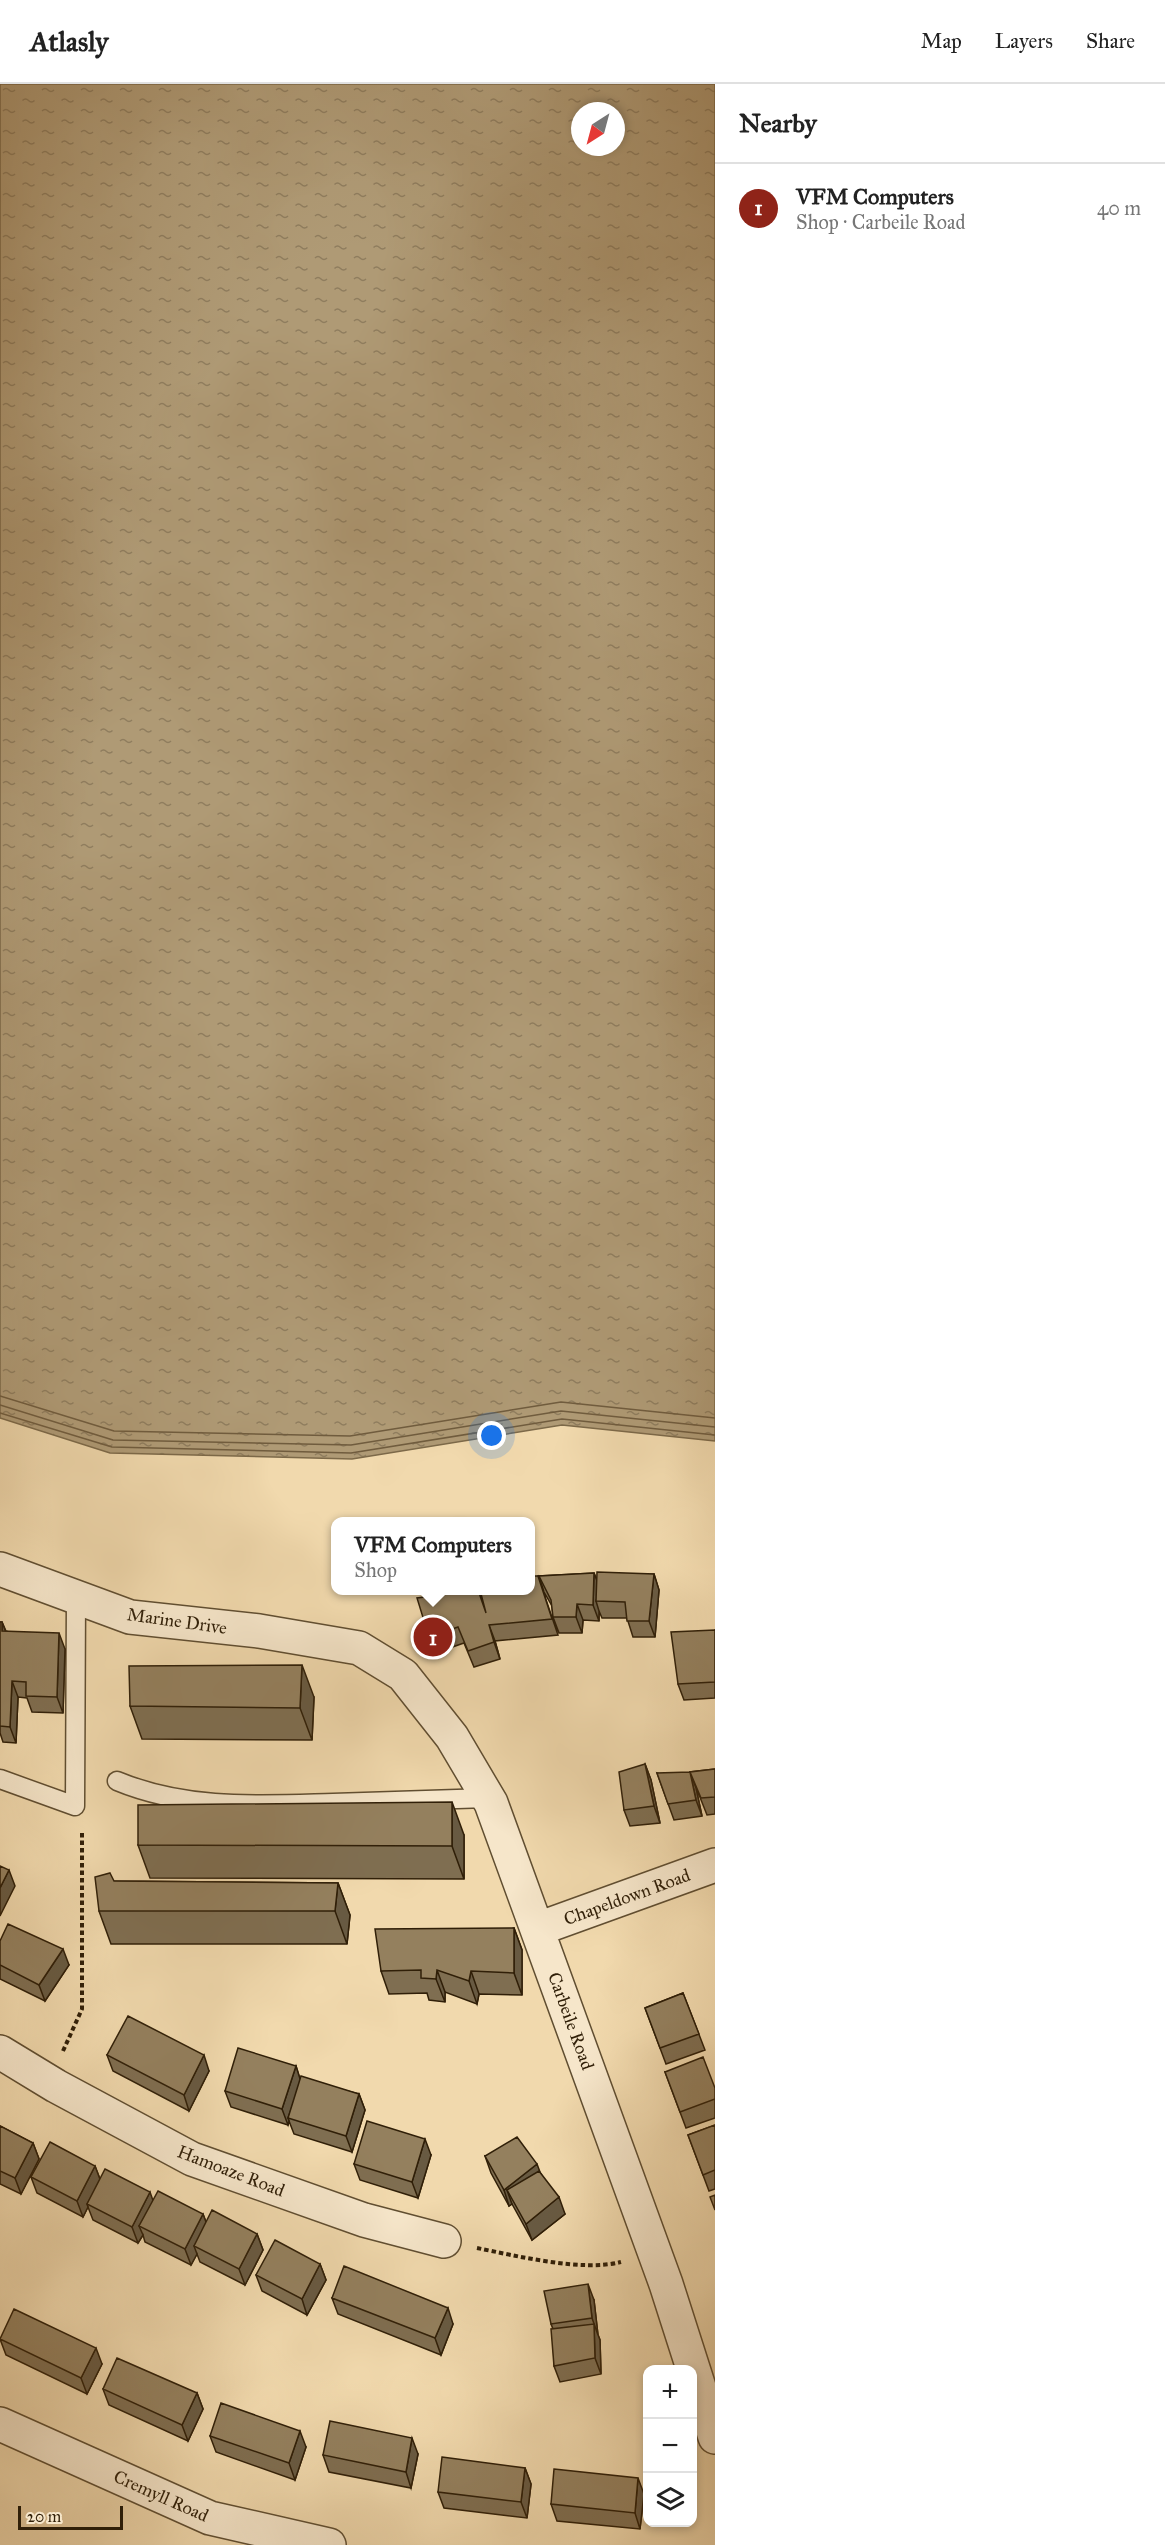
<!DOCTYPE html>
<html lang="en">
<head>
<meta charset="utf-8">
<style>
	:root { --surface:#fff; --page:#f2f2f2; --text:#222; --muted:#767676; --line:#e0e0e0; --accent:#8f2418 }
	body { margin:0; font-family:"IM FELL Great Primer",serif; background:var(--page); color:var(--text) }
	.controls { position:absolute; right:18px; bottom:18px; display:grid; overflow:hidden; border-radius:12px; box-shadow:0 3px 9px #0003 }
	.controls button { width:54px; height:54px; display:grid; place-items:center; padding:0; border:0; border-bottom:2px solid var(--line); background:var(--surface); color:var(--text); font:30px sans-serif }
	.compass { position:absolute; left:571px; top:18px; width:54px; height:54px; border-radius:50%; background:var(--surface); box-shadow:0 3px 9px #0003; rotate:216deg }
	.scale { position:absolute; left:18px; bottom:15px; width:105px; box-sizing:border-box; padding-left:6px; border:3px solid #301f08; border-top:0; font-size:16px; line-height:21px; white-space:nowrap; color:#301f08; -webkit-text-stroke:4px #f6e6ca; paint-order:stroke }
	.you { position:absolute; left:492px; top:1352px; width:21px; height:21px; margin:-15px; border:4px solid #fff; border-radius:50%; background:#1a73e8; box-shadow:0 0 0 9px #1a73e833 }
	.badge { display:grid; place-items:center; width:39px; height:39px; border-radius:50%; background:var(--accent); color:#fff; font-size:20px; font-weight:700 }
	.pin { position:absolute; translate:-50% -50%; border:3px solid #fff; box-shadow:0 2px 6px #0006 }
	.popup { position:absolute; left:331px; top:1433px; width:204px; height:78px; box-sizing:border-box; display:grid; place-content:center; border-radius:12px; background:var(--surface); filter:drop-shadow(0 2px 4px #0005); font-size:20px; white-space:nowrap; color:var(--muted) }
	.popup b { font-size:22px; color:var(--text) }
	.popup::after { content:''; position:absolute; left:50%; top:100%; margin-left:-12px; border:12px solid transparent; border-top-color:var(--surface) }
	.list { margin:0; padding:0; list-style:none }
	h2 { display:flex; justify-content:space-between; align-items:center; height:78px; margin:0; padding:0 24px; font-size:26px }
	h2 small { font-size:20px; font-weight:400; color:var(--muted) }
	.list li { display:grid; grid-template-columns:39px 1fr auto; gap:18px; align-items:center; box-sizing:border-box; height:90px; padding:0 24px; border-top:2px solid var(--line) }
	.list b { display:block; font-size:22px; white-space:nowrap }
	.list p { margin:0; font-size:20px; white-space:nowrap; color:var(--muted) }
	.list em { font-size:20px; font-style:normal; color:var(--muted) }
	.icon { flex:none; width:33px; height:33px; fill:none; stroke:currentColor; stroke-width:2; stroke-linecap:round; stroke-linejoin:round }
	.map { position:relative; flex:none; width:715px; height:2461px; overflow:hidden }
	header { display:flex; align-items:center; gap:36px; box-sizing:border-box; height:84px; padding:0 30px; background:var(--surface); border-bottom:2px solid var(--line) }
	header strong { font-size:28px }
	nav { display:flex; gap:33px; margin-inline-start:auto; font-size:21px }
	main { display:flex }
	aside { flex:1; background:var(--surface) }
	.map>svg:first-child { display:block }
</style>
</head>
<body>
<header>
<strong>Atlasly</strong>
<nav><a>Map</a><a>Layers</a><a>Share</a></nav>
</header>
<main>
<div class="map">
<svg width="715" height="2461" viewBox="0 0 715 2461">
	<defs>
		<pattern id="water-ripples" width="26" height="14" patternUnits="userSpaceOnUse" patternTransform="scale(1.5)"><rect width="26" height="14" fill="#af9a75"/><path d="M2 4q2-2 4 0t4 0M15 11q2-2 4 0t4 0" fill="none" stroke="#8f7d5e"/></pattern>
	</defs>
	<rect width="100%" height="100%" fill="#f1d9ad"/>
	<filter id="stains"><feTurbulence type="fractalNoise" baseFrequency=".00333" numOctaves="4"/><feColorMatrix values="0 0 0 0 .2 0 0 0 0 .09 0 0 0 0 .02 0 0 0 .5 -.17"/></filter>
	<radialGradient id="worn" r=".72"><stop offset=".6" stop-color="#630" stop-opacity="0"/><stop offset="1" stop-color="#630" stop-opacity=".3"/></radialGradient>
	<path fill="url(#water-ripples)" stroke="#7c6949" stroke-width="1.5" fill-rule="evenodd" d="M0,0H715V1357L562,1341L352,1375L110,1369L0,1334ZM580,27H616V63H580Z"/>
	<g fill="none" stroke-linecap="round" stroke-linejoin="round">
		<path stroke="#705c3e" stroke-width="1.5" d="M0,1312L114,1347L350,1352L561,1318L715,1334
			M0,1321L113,1356L351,1361L561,1327L715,1343
			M0,1329L112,1363L351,1369L562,1335L715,1351"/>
		<defs>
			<path id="lane" d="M0,1695L75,1722L76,1514
				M117,1697C187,1726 259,1721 333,1719C385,1717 437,1716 488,1714"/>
			<path id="street" d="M0,1485L130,1533L259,1547L359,1564L403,1591L452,1653L491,1719L666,2200L715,2353
				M538,1845L715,1781
				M0,1968L56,2002L192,2075L364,2136L444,2157
				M0,2340L210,2434L329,2461"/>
		</defs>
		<use href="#lane" stroke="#604e31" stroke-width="21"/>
		<use href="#street" stroke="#604e31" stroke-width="36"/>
		<path stroke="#301f08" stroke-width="4" stroke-dasharray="4.5 3" stroke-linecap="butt" d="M63,1967L82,1925V1748
			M477,2164C517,2172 582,2188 621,2178"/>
		<use href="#lane" stroke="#f6e6ca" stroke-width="18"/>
		<use href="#street" stroke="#f6e6ca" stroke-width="33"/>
	</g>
	<path fill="#7f6e51" stroke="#301f08" stroke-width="1.5" d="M594,1489L597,1496L654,1490L659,1506L655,1553H633L627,1534H602L599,1527V1537L583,1536L582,1549H559L553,1533L552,1522L544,1508L539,1492Z
		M538,1492L558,1551L495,1557L500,1575L474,1583L464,1559L435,1569L429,1553L433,1512L485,1527Z
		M0,1538H2L6,1547L65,1565L63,1629L32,1628L27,1614L18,1613L16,1659L3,1658L0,1649Z
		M715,1546V1614L684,1616L678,1600Z
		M314,1613L312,1656L142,1655L130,1622Z
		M645,1680L651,1696L660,1739L630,1742L624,1726Z
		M715,1685V1730L707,1731L690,1688Z
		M657,1689L696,1704L702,1732L674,1736Z
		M464,1751V1795L150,1794L138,1761Z
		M114,1797L338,1799L350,1831L347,1860H111L99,1827Z
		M514,1844L522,1866V1911L479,1910L477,1920L445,1908V1918L429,1916L427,1909L389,1910L381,1887Z
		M0,1857L69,1881L45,1917L0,1895Z
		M683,1909L705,1966L666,1980L645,1924Z
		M107,1971L209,1987L189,2027L113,1987Z
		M296,1982L300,1995L359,2010L365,2026L352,2068L294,2050L289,2037L288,2041L231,2023L225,2007Z
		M665,1988L715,2004V2034L686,2044Z
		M715,2041V2105L709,2107L688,2051Z
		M0,2042L33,2059L39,2075L21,2110L0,2100Z
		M431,2071L418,2114L360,2096L354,2080Z
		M485,2072L541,2090L565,2130L532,2156L512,2120L509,2122L491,2089Z
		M95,2082L100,2095L153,2116L203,2130L206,2138L257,2150L263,2166L245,2201L200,2178L197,2170L191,2181L145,2158L143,2151L138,2159L93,2136L88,2123L83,2133L37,2109L31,2093Z
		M320,2180L326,2196L307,2231L262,2207L256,2191Z
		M332,2214L453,2240L441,2271L338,2230Z
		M594,2216L598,2251L600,2256L601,2290L560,2298L554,2282L553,2245L551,2240Z
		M0,2255L102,2280L87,2310L6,2271Z
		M103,2305L197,2309L203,2325L188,2357L109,2321Z
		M210,2352L306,2363L295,2396L216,2368Z
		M418,2370L411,2404L329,2388L323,2371Z
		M525,2384L531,2400L527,2434L444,2424L438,2408Z
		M644,2410L640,2445L557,2437L551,2420Z"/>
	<path fill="#685a42" stroke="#301f08" stroke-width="1.5" d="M594,1489L600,1505L596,1517L599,1527V1537L593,1521Z
		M654,1490L659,1506L655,1553L649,1537Z
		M577,1520L583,1536L582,1549L576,1533Z
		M2,1538L8,1554L2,1547Z
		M489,1541L495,1557L500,1575L494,1558Z
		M59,1549L65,1565L63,1629L57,1613Z
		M302,1581L314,1613L312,1656L300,1624Z
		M12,1597L18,1613L16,1659L10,1643Z
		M645,1680L651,1696L660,1739L654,1722Z
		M690,1688L696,1704L702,1732L696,1716Z
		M452,1718L464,1751V1795L452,1762Z
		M9,1786L15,1802L0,1832V1804Z
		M338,1799L350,1831L347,1860L335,1827Z
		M514,1844L522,1866V1911L514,1889Z
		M63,1865L69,1881L45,1917L39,1901Z
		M437,1886L445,1908V1918L436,1895Z
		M471,1887L479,1910L477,1920L469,1897Z
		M204,1971L209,1987L189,2027L184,2011Z
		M296,1982L301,1998L288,2034L289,2037L288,2041L282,2025Z
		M359,2010L365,2026L352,2068L346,2052Z
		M425,2055L431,2071L418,2114L412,2098Z
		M33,2059L39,2075L21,2110L15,2094Z
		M537,2080L543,2096L507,2106L512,2120L509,2122L504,2106Z
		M95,2082L101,2098L87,2120L88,2123L83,2133L77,2117Z
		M150,2108L156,2125L139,2142L143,2151L138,2159L132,2143Z
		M559,2113L565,2130L532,2156L526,2140Z
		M203,2130L209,2146L194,2162L197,2170L191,2181L185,2165Z
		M257,2150L263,2166L245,2201L239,2185Z
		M320,2180L326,2196L307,2231L302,2215Z
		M588,2200L594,2216L598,2251L592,2234Z
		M448,2224L453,2240L441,2271L435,2254Z
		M594,2240L600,2256L601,2290L595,2274Z
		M96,2264L102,2280L87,2310L81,2294Z
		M197,2309L203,2325L188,2357L182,2341Z
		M300,2347L306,2363L295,2396L289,2379Z
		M412,2354L418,2370L411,2404L406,2388Z
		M525,2384L531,2400L527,2434L521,2418Z
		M638,2394L644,2410L640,2445L635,2429Z"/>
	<path fill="#94805e" stroke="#301f08" stroke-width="1.5" d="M597,1488L654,1490L649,1537H627L625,1518L596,1517Z
		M594,1489L593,1521L577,1520L576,1533H553L551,1516L539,1492Z
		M531,1492H538L552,1535L489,1541L494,1558L468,1567L458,1543L429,1553L417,1514L433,1512L454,1506H478L486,1529L480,1506H531Z
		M0,1538H2V1547L59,1549L57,1613L26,1612V1598L12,1597L10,1643L0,1642Z
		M715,1546V1598L678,1600L671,1548Z
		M302,1581L300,1624L130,1622L129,1582Z
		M645,1680L654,1722L624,1726L619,1688Z
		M715,1685V1713L701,1714L690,1688Z
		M690,1688L696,1716L668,1720L657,1689Z
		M452,1718V1762L138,1761V1721Z
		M0,1782L9,1786L0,1804Z
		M110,1789L114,1797L338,1799L335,1827H99L95,1793Z
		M8,1840L63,1865L39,1901L0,1881V1857Z
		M514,1844V1889L471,1887L469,1897L437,1886L436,1895L421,1894V1886L381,1887L375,1845Z
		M683,1909L699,1950L660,1964L645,1924Z
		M128,1932L204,1971L184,2011L107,1971Z
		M238,1964L296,1982L282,2025L225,2007Z
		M703,1973L715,2004V2015L680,2028L665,1988Z
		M301,1992L359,2010L346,2052L288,2034Z
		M367,2037L425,2055L412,2098L354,2080Z
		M715,2041V2086L703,2091L688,2051Z
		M0,2042L33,2059L15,2094L0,2087Z
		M517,2053L537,2080L504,2106L485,2072Z
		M50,2058L95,2082L77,2117L31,2093Z
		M105,2085L150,2108L132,2143L87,2120Z
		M539,2087L559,2113L526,2140L507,2106Z
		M158,2107L203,2130L185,2165L139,2142Z
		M715,2111V2126L710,2113Z
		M212,2126L257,2150L239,2185L194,2162Z
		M275,2156L320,2180L302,2215L256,2191Z
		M344,2182L448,2224L435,2254L332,2214Z
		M588,2200L592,2234L551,2240L544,2207Z
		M14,2225L96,2264L81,2294L0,2255Z
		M594,2240L595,2274L554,2282L551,2245Z
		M117,2274L197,2309L182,2341L103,2305Z
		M221,2319L300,2347L289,2379L210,2352Z
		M330,2337L412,2354L406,2388L323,2371Z
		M442,2373L525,2384L521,2418L438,2408Z
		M554,2385L638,2394L635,2429L551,2420Z"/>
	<g text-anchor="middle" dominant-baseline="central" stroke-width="4.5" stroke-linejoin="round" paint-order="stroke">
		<g font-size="18" fill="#301f08" stroke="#f6e6ca">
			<text transform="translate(177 1537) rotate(8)">Marine Drive</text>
			<text transform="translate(627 1813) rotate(-20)">Chapeldown Road</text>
			<text transform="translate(571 1937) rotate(70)">Carbeile Road</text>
			<text transform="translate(231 2087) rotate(21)">Hamoaze Road</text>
			<text transform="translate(161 2412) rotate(24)">Cremyll Road</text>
		</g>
	</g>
	<rect width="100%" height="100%" filter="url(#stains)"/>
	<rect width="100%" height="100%" fill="url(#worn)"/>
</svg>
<div class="controls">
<button>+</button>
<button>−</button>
<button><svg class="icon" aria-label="layers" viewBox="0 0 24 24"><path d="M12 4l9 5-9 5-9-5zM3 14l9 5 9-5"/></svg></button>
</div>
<svg class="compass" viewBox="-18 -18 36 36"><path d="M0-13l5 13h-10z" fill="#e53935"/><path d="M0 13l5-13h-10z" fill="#767676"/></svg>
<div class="scale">20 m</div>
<div class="you"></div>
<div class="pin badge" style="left:433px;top:1553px">1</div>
<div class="popup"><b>VFM Computers</b>Shop</div>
</div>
<aside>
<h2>Nearby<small></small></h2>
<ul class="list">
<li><span class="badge">1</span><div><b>VFM Computers</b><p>Shop · Carbeile Road</p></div><em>40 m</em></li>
</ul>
</aside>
</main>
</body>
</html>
